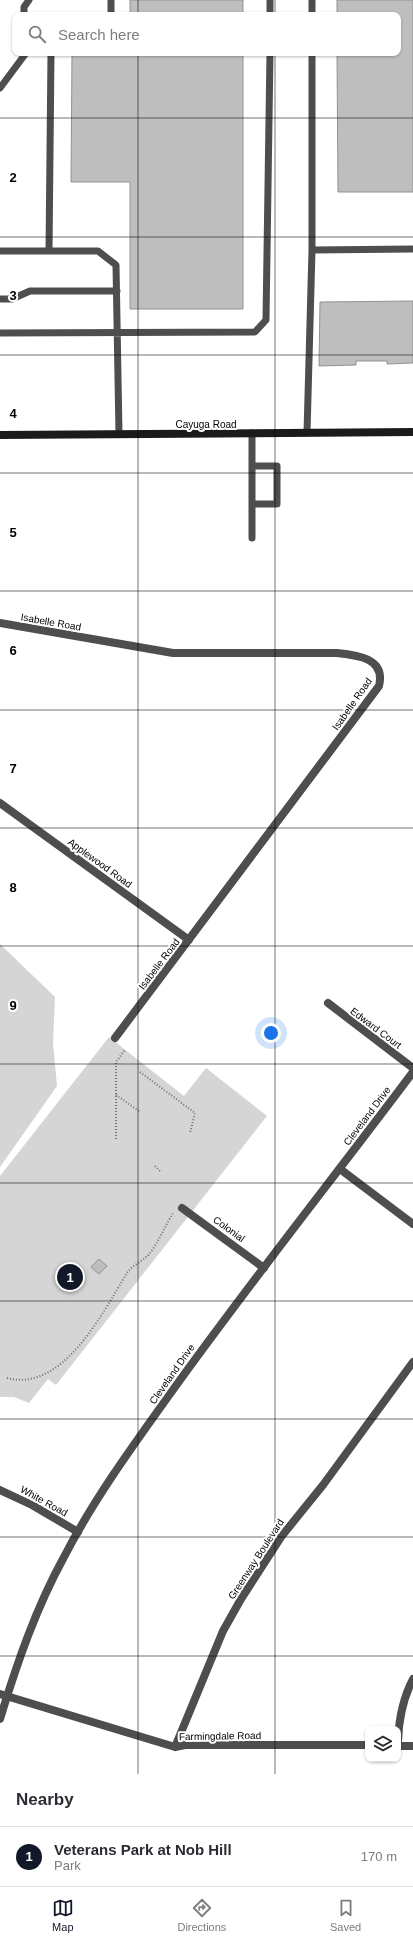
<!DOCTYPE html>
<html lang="en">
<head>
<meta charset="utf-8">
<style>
	:root { --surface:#fff; --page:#f2f2f3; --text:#2b2b33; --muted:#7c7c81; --line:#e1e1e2; --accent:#111827 }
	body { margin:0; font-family:Helvetica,sans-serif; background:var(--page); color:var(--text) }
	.controls { position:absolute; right:12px; bottom:12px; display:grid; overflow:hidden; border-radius:8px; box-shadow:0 1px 3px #0004 }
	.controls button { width:36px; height:36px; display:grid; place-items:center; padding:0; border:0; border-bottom:1px solid var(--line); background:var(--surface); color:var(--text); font:20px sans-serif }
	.you { position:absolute; left:271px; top:1033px; width:14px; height:14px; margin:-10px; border:3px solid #fff; border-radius:50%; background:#1a73e8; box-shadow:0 0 0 6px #1a73e833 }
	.badge { display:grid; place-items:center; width:26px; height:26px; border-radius:50%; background:var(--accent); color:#fff; font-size:13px; font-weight:700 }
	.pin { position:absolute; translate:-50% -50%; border:2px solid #fff; box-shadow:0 1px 4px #0006 }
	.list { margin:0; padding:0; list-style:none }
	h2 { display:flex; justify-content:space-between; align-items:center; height:52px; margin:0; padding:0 16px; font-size:17px }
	h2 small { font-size:13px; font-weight:400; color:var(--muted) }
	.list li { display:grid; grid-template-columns:26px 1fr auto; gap:12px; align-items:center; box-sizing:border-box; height:60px; padding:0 16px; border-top:1px solid var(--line) }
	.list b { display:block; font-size:15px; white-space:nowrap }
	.list p { margin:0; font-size:13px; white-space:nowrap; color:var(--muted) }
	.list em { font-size:13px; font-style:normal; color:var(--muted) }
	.icon { flex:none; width:22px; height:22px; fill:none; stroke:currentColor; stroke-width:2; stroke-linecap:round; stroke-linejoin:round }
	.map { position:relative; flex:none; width:413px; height:1774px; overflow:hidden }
	.search { position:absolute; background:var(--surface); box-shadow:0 1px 3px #0004; left:12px; right:12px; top:12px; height:44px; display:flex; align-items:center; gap:10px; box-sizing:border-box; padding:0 14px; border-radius:8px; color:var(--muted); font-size:15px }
	.sheet { height:112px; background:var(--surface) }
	nav { display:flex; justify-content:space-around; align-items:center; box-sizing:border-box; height:56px; border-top:1px solid var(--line); background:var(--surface); font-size:11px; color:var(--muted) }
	nav a { display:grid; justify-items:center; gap:2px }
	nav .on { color:var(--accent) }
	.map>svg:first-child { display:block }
</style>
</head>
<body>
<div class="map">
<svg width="413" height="1774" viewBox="0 0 413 1774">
	<rect width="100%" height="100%" fill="#fff"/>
	<path fill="#d5d5d5" d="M0,944L55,997L53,1043L57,1086L0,1167Z
		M109,1037L184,1096L206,1068L267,1116L56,1385L48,1379L29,1403L14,1397H0V1176Z"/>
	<path fill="#bebebe" stroke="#929292" d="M130,0H243V15H130Z
		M337,0H413V192H338L337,53H398V15H337Z
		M72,53H243V309H130V182H71Z
		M413,301V363L387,364V361H356V365L319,366L320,302Z
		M99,1259L107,1266L99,1274L91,1267Z"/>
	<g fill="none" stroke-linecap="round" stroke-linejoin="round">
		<path stroke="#707070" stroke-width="2" stroke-dasharray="1 2" stroke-linecap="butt" d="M140,1072L195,1113L190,1133
			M116,1095L139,1111
			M116,1139V1062L125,1050
			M155,1166L161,1172
			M7,1378C63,1393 103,1312 127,1273C132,1265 144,1261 150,1253C159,1241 165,1226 173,1213"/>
		<path stroke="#4e4e4e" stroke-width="7" d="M270,0V15
			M24,15V7L29,0
			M111,15V0
			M312,15V0
			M0,88L26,53
			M312,250L413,249
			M0,251H98L116,265L119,434
			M49,251L51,53
			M0,299H12L30,291H117
			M0,333L255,332L266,320L270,53
			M307,433L312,250V53
			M252,504H277V466H252
			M252,538V433"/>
		<path stroke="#4e4e4e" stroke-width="8" d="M0,623L173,653H337C357,655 386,658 379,686L115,1038
			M0,803L189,940
			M328,1003L413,1068
			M340,1169L413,1224
			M182,1208L264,1268
			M0,1490L32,1505L78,1532
			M0,1694L175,1747L185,1745H368
			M398,1740C399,1719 403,1698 413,1679
			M398,1746H413
			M175,1747L223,1631L241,1599L281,1537L323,1485L413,1362"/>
		<path stroke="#4e4e4e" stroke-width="8" d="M0,1719C17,1663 36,1608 64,1557C94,1499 132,1447 170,1394C248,1285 332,1180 413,1072"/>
		<path stroke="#1b1b1b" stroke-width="8" d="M0,435L413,432"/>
	</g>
	<path fill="none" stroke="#000" stroke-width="1" stroke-opacity="0.55" d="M138,0V15M275,0V15M138,53V1774M275,53V1774M0,118H413M0,237H413M0,355H413M0,473H413M0,591H413M0,710H413M0,828H413M0,946H413M0,1064H413M0,1183H413M0,1301H413M0,1419H413M0,1537H413M0,1656H413"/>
	<g text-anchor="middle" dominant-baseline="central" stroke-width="4" stroke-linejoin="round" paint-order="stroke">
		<g font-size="10" fill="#000" stroke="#fff">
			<text x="206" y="424">Cayuga Road</text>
			<text transform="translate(51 622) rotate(10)">Isabelle Road</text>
			<text transform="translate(352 704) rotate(-55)">Isabelle Road</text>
			<text transform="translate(100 863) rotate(36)">Applewood Road</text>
			<text transform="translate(159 964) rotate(-53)">Isabelle Road</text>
			<text transform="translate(376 1028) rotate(37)">Edward Court</text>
			<text transform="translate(367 1116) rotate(-53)">Cleveland Drive</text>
			<text transform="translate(229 1229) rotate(36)">Colonial</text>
			<text transform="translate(172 1374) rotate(-55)">Cleveland Drive</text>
			<text transform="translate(44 1501) rotate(29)">White Road</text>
			<text transform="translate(256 1559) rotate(-57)">Greenway Boulevard</text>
			<text transform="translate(220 1736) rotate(-1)">Farmingdale Road</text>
		</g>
	</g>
	<g font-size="13" text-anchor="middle" font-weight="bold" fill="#000" stroke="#fff" stroke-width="4" stroke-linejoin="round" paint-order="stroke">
		<text x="13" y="182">2</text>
		<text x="13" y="300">3</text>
		<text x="13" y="418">4</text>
		<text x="13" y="537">5</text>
		<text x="13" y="655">6</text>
		<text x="13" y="773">7</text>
		<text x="13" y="892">8</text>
		<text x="13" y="1010">9</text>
	</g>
</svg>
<div class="controls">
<button><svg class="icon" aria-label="layers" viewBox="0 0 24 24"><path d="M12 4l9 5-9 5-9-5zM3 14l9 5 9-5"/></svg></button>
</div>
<div class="you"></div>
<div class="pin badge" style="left:70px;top:1277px">1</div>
<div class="search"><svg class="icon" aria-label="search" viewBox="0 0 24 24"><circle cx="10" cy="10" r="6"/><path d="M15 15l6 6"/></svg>Search here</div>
</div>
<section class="sheet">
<h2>Nearby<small></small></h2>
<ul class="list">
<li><span class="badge">1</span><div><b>Veterans Park at Nob Hill</b><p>Park</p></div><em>170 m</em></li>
</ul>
</section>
<nav>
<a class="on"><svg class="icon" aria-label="map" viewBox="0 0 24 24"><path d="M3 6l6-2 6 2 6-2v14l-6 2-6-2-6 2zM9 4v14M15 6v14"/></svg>Map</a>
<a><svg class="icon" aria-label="directions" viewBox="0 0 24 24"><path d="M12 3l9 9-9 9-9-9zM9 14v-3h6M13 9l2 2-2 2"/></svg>Directions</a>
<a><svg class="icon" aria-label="saved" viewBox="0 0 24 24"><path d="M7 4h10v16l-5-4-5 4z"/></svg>Saved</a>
</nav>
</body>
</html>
